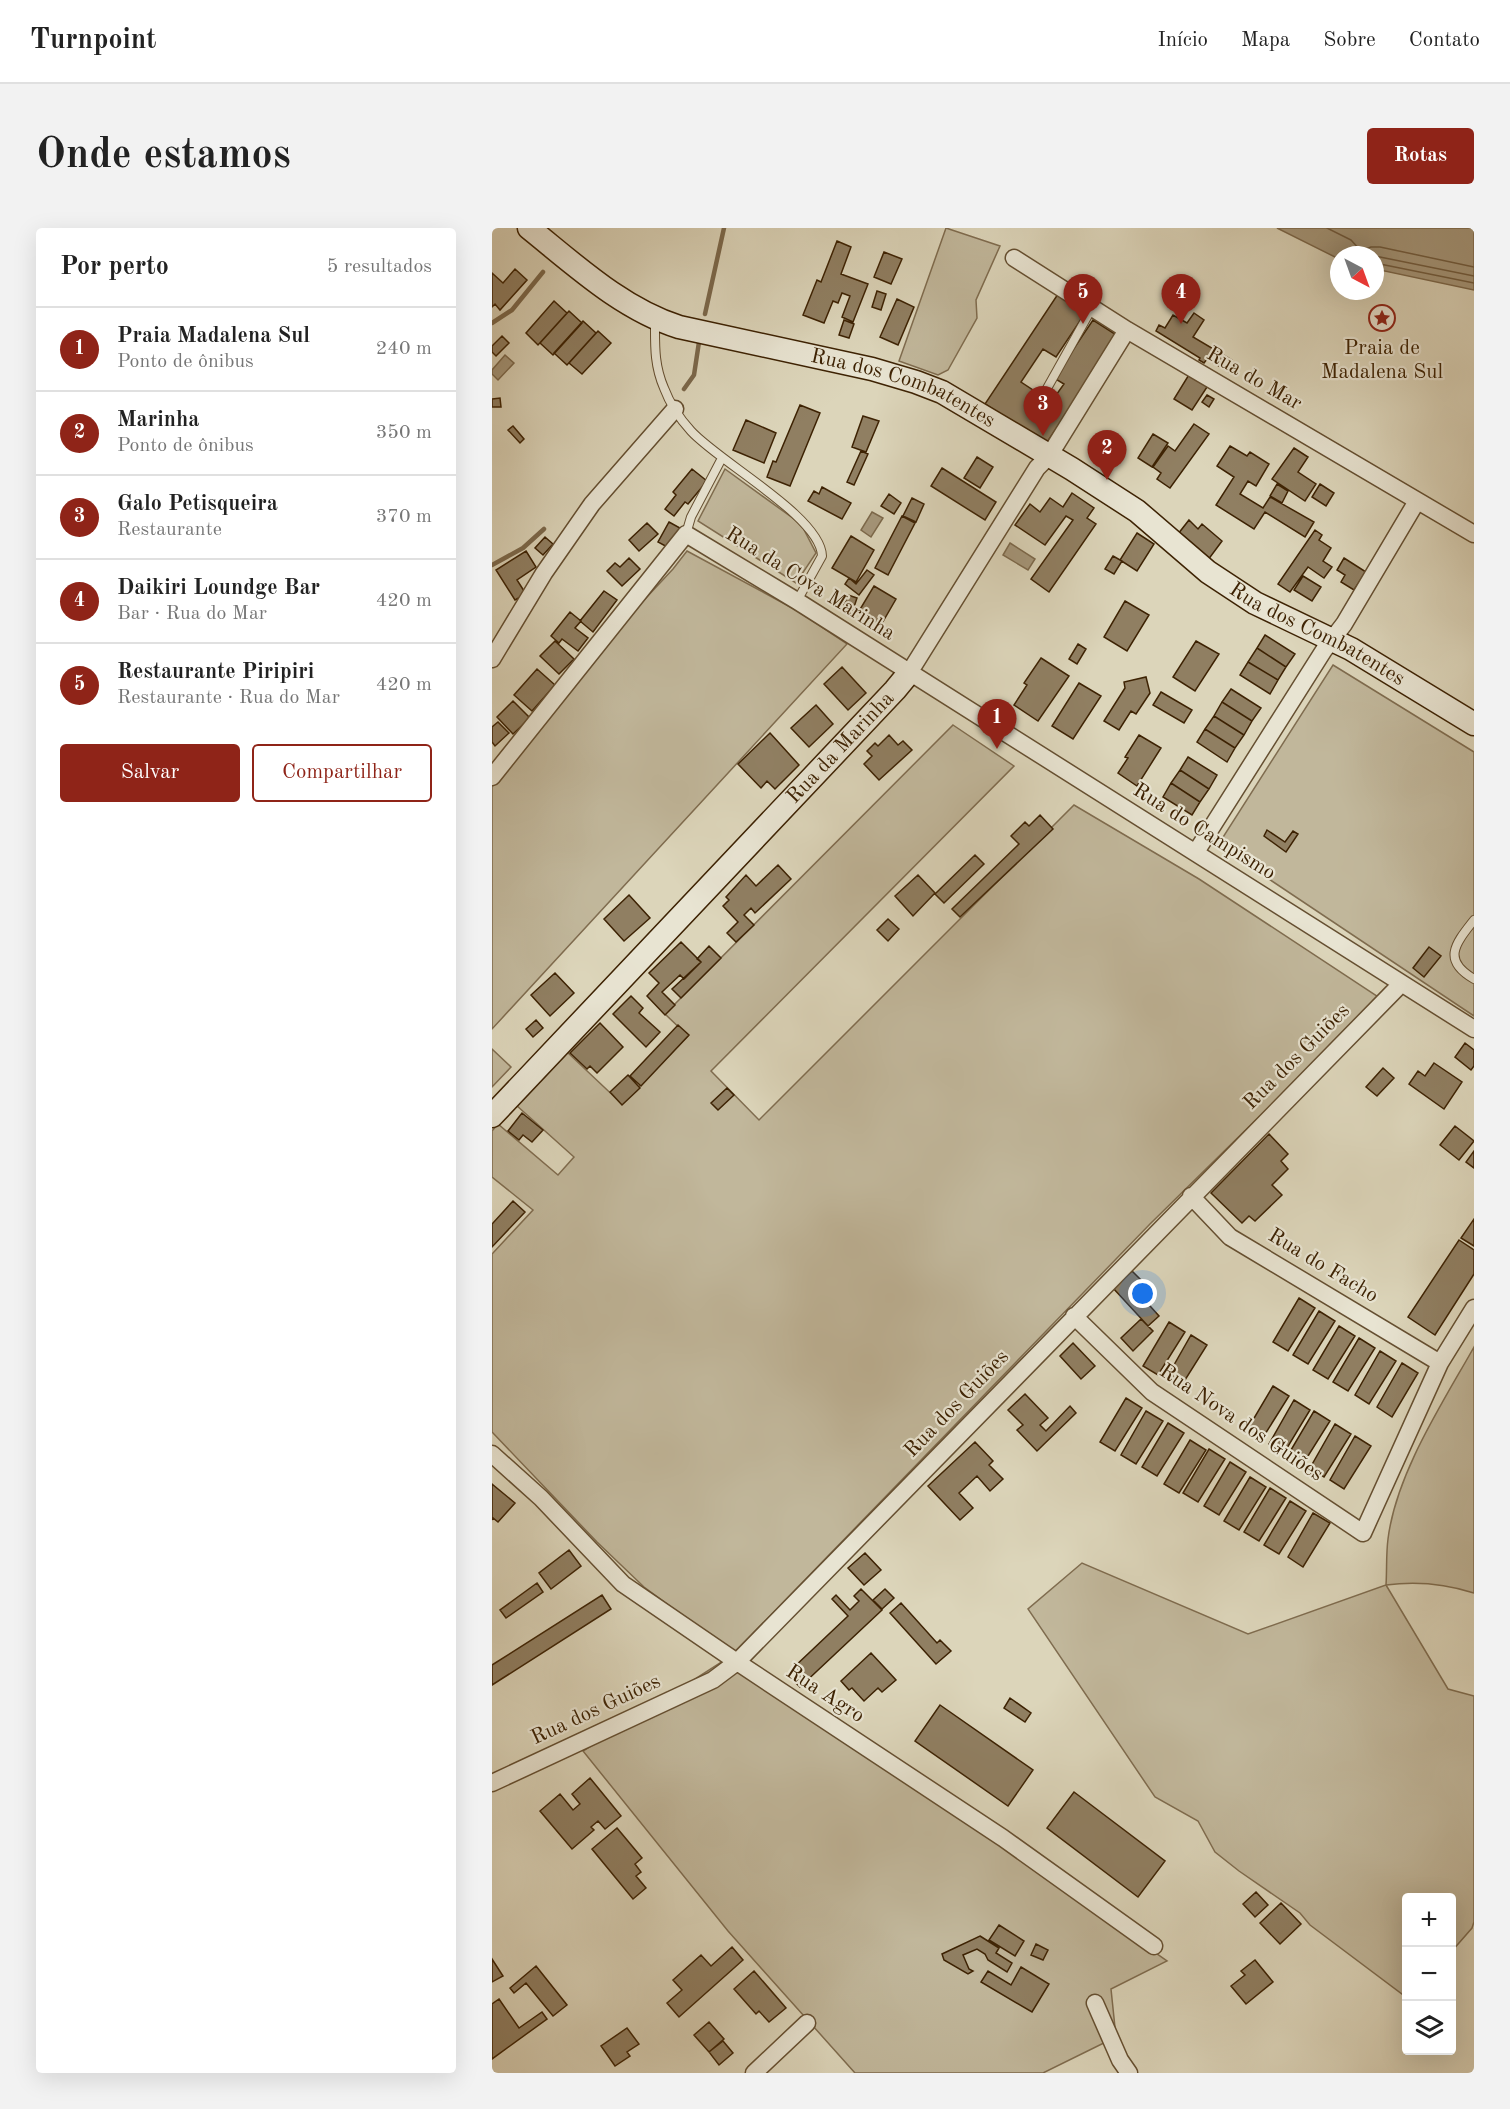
<!DOCTYPE html>
<html lang="pt">
<head>
<meta charset="utf-8">
<style>
	:root { --surface:#fff; --page:#f2f2f2; --text:#222; --muted:#767676; --line:#e0e0e0; --accent:#8f2418 }
	body { margin:0; font-family:"Old Standard TT",serif; background:var(--page); color:var(--text) }
	.controls { position:absolute; right:18px; bottom:18px; display:grid; overflow:hidden; border-radius:6px; box-shadow:0 6px 24px #0002 }
	.controls button { width:54px; height:54px; display:grid; place-items:center; padding:0; border:0; border-bottom:2px solid var(--line); background:var(--surface); color:var(--text); font:30px sans-serif }
	.compass { position:absolute; left:838px; top:18px; width:54px; height:54px; border-radius:50%; background:var(--surface); box-shadow:0 6px 24px #0002; rotate:139deg }
	.you { position:absolute; left:651px; top:1066px; width:21px; height:21px; margin:-15px; border:4px solid #fff; border-radius:50%; background:#1a73e8; box-shadow:0 0 0 9px #1a73e833 }
	.badge { display:grid; place-items:center; width:39px; height:39px; border-radius:50%; background:var(--accent); color:#fff; font-size:20px; font-weight:700 }
	.pin { position:absolute; translate:-50% -50px; filter:drop-shadow(0 2px 3px #0008) }
	.pin::after { content:''; position:absolute; top:32px; width:21px; height:18px; background:inherit; clip-path:polygon(0 0,100% 0,50% 100%) }
	.list { margin:0; padding:0; list-style:none }
	h2 { display:flex; justify-content:space-between; align-items:center; height:78px; margin:0; padding:0 24px; font-size:26px }
	h2 small { font-size:20px; font-weight:400; color:var(--muted) }
	.list li { display:grid; grid-template-columns:39px 1fr auto; gap:18px; align-items:center; box-sizing:border-box; height:84px; padding:0 24px; border-top:2px solid var(--line) }
	.list b { display:block; font-size:22px; white-space:nowrap }
	.list p { margin:0; font-size:20px; white-space:nowrap; color:var(--muted) }
	.list em { font-size:20px; font-style:normal; color:var(--muted) }
	.actions { display:flex; gap:12px; padding:18px 24px }
	.actions a { flex:1; padding:14px 0; border:2px solid var(--accent); border-radius:6px; text-align:center; font-size:21px; color:var(--accent) }
	.actions .main { background:var(--accent); color:#fff }
	.icon { flex:none; width:33px; height:33px; fill:none; stroke:currentColor; stroke-width:2; stroke-linecap:round; stroke-linejoin:round }
	.map { position:relative; flex:none; width:982px; height:1845px; overflow:hidden; border-radius:6px }
	header { display:flex; align-items:center; gap:36px; box-sizing:border-box; height:84px; padding:0 30px; background:var(--surface); border-bottom:2px solid var(--line) }
	header strong { font-size:28px }
	nav { display:flex; gap:33px; margin-inline-start:auto; font-size:21px }
	.intro { display:flex; align-items:center; justify-content:space-between; box-sizing:border-box; height:144px; padding:0 36px }
	h1 { margin:0; font-size:42px }
	.button { padding:15px 27px; border-radius:6px; background:var(--accent); color:#fff; font-size:21px; font-weight:700 }
	main { display:flex; gap:36px; padding:0 36px }
	aside { flex:1; background:var(--surface); border-radius:6px; box-shadow:0 6px 24px #0002 }
	.map>svg:first-child { display:block }
</style>
</head>
<body>
<header>
<strong>Turnpoint</strong>
<nav><a>Início</a><a>Mapa</a><a>Sobre</a><a>Contato</a></nav>
</header>
<div class="intro"><h1>Onde estamos</h1><a class="button">Rotas</a></div>
<main>
<aside>
<h2>Por perto<small>5 resultados</small></h2>
<ul class="list">
<li><span class="badge">1</span><div><b>Praia Madalena Sul</b><p>Ponto de ônibus</p></div><em>240 m</em></li>
<li><span class="badge">2</span><div><b>Marinha</b><p>Ponto de ônibus</p></div><em>350 m</em></li>
<li><span class="badge">3</span><div><b>Galo Petisqueira</b><p>Restaurante</p></div><em>370 m</em></li>
<li><span class="badge">4</span><div><b>Daikiri Loundge Bar</b><p>Bar · Rua do Mar</p></div><em>420 m</em></li>
<li><span class="badge">5</span><div><b>Restaurante Piripiri</b><p>Restaurante · Rua do Mar</p></div><em>420 m</em></li>
</ul>
<div class="actions"><a class="main">Salvar</a><a>Compartilhar</a></div>
</aside>
<div class="map">
<svg width="982" height="1845" viewBox="0 0 982 1845">
	<rect width="100%" height="100%" fill="#dcd5ba"/>
	<filter id="stains"><feTurbulence type="fractalNoise" baseFrequency=".00333" numOctaves="4"/><feColorMatrix values="0 0 0 0 .2 0 0 0 0 .09 0 0 0 0 .02 0 0 0 .5 -.17"/></filter>
	<radialGradient id="worn" r=".72"><stop offset=".6" stop-color="#630" stop-opacity="0"/><stop offset="1" stop-color="#630" stop-opacity=".3"/></radialGradient>
	<path fill="#c1b79b" stroke="#7f6c4f" stroke-width="1.5" d="M454,0L508,18L484,72L485,90L456,142L446,147L407,133Z
		M233,241L309,296L324,325L304,355L206,293Z
		M195,323L304,382L355,416L0,801V554L110,417L181,341Z
		M841,437L982,524V788L726,617Z
		M461,497L522,538L219,843L267,892L582,577L707,651L888,770L658,996L239,1428L675,1733L619,1761L624,1809L551,1845H363L236,1703L91,1523L239,1428L208,1400L152,1359L105,1314L0,1204V1026L41,982L0,949V903L6,896L66,947L82,929L24,877L75,824L130,876L196,808L173,786Z
		M0,821L19,839L0,859Z
		M982,1119V1365C954,1356 924,1353 894,1357L956,1461L982,1468V1694L980,1700L960,1723V1670H914V1763L910,1766L818,1697L808,1685L747,1643L723,1624L706,1593L663,1569L536,1381L590,1335L756,1406L894,1357C895,1342 894,1326 896,1311C904,1246 950,1176 982,1119Z"/>
	<path fill="#a6987c" stroke="#7c694c" stroke-width="1.5" d="M785,0H982V62L883,41V27H847V31Z
		M13,127L22,135L6,152L0,146V142Z
		M380,284L391,290L379,309L369,302Z
		M518,315L543,331L536,342L511,327Z"/>
	<g fill="none" stroke-linecap="round" stroke-linejoin="round">
		<path stroke="#725d40" stroke-width="1.5" d="M835,0L859,12L869,23L879,19H888L982,39
			M883,28L982,48
			M883,35L982,55"/>
		<path stroke="#7c694c" stroke-width="4.5" d="M213,86L232,0
			M0,95L20,82L51,44
			M192,161L202,147L207,114
			M0,337L31,320L52,301"/>
	</g>
	<path fill="#907f62" stroke="#3d2203" stroke-width="1.5" d="M345,13L359,19L349,46L376,56L361,94L350,89L358,68L350,65L346,75L341,73L332,95L311,87L325,52L329,54Z
		M392,24L410,31L399,56L382,49Z
		M23,41L35,52L8,82L3,76L0,79V45L11,55Z
		M385,63L394,66L389,82L380,79Z
		M566,66L594,84L564,129L551,121L529,154L547,166L543,172L550,176L557,167L562,170L572,156L562,150L601,92L626,108L554,216L493,176Z
		M405,71L422,79L406,117L388,109Z
		M62,73L75,85L46,117L34,105Z
		M77,83L90,95L61,127L48,115Z
		M702,85L712,92L701,109L740,132L737,137L740,139L737,144L715,131L712,135L707,132L708,130L664,103L667,97L673,100L681,87L695,95Z
		M352,92L362,96L357,110L347,107Z
		M91,93L104,105L75,137L62,125Z
		M106,103L119,115L90,146L77,135Z
		M10,108L17,115L4,128L0,124V118Z
		M698,145L717,156L700,182L682,171Z
		M715,167L722,171L717,179L710,174Z
		M8,170L9,179H0V171Z
		M308,177L328,185L298,258L275,249L281,233L284,234Z
		M371,188L387,193L374,224L360,219Z
		M254,192L284,205L272,235L241,222Z
		M702,196L717,206L678,260L665,251L669,245L661,239L676,218L683,223Z
		M21,198L32,211L28,215L16,202Z
		M661,206L676,215L660,239L646,230Z
		M738,218L755,228L758,224L777,236L764,258L756,253L748,266L771,280L778,269L822,294L813,309L773,284L762,301L724,277L742,249L725,238Z
		M802,220L816,229L806,244L824,256L813,273L780,251Z
		M369,223L376,226L362,257L355,254Z
		M485,229L501,239L488,260L472,250Z
		M450,240L504,274L493,292L439,258Z
		M200,241L215,253L196,276L193,274L182,288L173,281L184,267L181,264Z
		M785,256L796,263L790,275L778,268Z
		M828,256L842,265L834,278L820,269Z
		M330,259L359,275L350,291L316,273L322,263L327,266Z
		M580,265L602,280L595,290L604,296L557,364L539,351L581,292L574,288L553,317L523,297L538,276L548,284L558,270L571,279Z
		M397,266L409,275L402,286L389,278Z
		M420,270L432,276L424,294L411,288Z
		M410,288L423,295L396,347L383,340Z
		M697,292L706,301L710,296L730,313L716,332L686,306Z
		M177,294L188,300L177,320L166,314Z
		M155,295L166,306L147,323L137,312Z
		M823,302L830,307L827,312L839,320L831,333L840,339L832,350L816,339L798,364L786,356Z
		M645,305L662,316L645,343L628,332Z
		M359,308L382,322L364,354L340,340Z
		M53,309L61,316L51,327L43,320Z
		M34,323L44,339L25,352L34,366L23,372L4,342Z
		M621,328L630,333L622,346L613,341Z
		M137,330L148,341L130,358L115,343L123,335L128,339Z
		M852,330L874,344L862,362L849,354L853,347L845,342Z
		M375,342L382,347L367,367L353,356L357,350L364,356Z
		M811,348L829,359L820,373L802,362Z
		M382,358L404,371L389,397L367,383Z
		M112,363L125,372L101,404L88,393Z
		M356,367L365,370L360,385L350,381Z
		M633,373L657,387L635,423L612,409Z
		M78,384L89,393L83,400L96,410L86,423L70,411L67,415L59,408Z
		M773,407L803,426L794,439L765,420Z
		M63,413L82,431L67,446L48,428Z
		M704,413L727,426L703,463L681,449Z
		M586,416L594,421L585,436L577,431Z
		M765,420L794,439L786,452L756,434Z
		M549,430L577,448L546,493L522,477L535,457L532,455Z
		M756,434L786,452L778,466L748,447Z
		M350,439L374,465L356,482L332,456Z
		M45,441L63,457L40,483L22,467Z
		M654,449L658,465L644,486L639,483L627,502L612,493L633,460L632,454Z
		M587,455L609,468L581,511L560,498Z
		M739,461L769,480L760,493L730,474Z
		M669,464L700,482L692,495L661,477Z
		M21,473L38,490L21,506L5,489Z
		M730,474L760,493L752,507L722,488Z
		M324,477L341,496L317,519L299,500Z
		M722,488L752,507L743,520L713,501Z
		M6,494L17,505L3,518L0,514V499Z
		M713,501L743,520L735,534L705,514Z
		M278,505L307,537L283,561L275,553L269,560L246,536Z
		M397,507L406,517L411,513L420,522L387,552L372,536L380,528L375,523L383,515L386,518Z
		M647,507L669,520L645,558L626,545L636,530L633,529Z
		M696,529L725,547L717,561L688,542Z
		M688,542L717,561L708,574L679,555Z
		M679,555L708,574L700,587L671,569Z
		M548,587L561,601L468,689L460,681L527,616L519,608L533,594L537,598Z
		M775,602L793,614L801,603L806,606L794,624L772,608Z
		M483,627L492,636L452,675L443,666Z
		M286,637L299,651L263,685L259,680L252,687L262,697L244,714L235,705L246,694L231,678L237,672L234,669L254,647L264,658Z
		M426,647L443,665L421,688L403,668Z
		M137,667L158,690L132,713L112,691Z
		M396,691L407,701L396,713L385,702Z
		M189,714L209,734L192,751L188,747L170,764L183,777L173,787L155,768L167,755L157,745Z
		M217,718L229,730L189,770L180,761L209,734L205,731Z
		M937,719L949,728L932,749L921,740Z
		M63,745L82,765L58,788L39,767Z
		M139,768L151,780L147,785L168,804L154,819L121,786Z
		M44,792L51,800L41,809L34,801Z
		M108,795L131,819L105,845L98,838L95,841L78,825Z
		M186,797L197,807L149,858L138,848Z
		M973,815L982,822V838L979,842L963,829Z
		M942,835L970,854L952,881L917,856L926,843L933,848Z
		M891,840L902,850L885,868L874,859Z
		M136,847L148,860L130,877L118,864Z
		M235,860L242,867L226,882L219,875Z
		M30,885L51,902L40,914L31,907L27,912L16,903Z
		M963,898L982,913L967,932L948,917Z
		M777,906L796,926L789,933L796,941L780,957L790,967L763,993L757,988L750,995L719,965Z
		M982,923V940L974,934Z
		M21,973L33,984L0,1019V996Z
		M982,991V1018L969,1010Z
		M967,1012L982,1022V1046L943,1107L916,1089Z
		M640,1043L649,1052L641,1059L667,1088L656,1098L621,1060Z
		M807,1070L823,1080L796,1123L781,1114Z
		M827,1083L843,1093L816,1136L801,1127Z
		M649,1091L661,1103L641,1123L629,1110Z
		M677,1094L693,1104L666,1147L651,1138Z
		M847,1098L863,1108L836,1151L821,1142Z
		M699,1107L715,1117L688,1160L674,1151Z
		M867,1110L883,1120L856,1163L841,1154Z
		M581,1115L603,1138L589,1151L568,1128Z
		M888,1123L904,1133L877,1176L863,1167Z
		M910,1135L926,1145L900,1189L885,1179Z
		M781,1158L797,1168L770,1211L755,1202Z
		M533,1166L556,1190L548,1197L554,1203L578,1178L584,1185L545,1223L525,1202L531,1197L516,1182Z
		M634,1170L650,1180L623,1223L608,1214Z
		M802,1172L818,1182L792,1225L777,1216Z
		M654,1183L671,1193L644,1236L629,1227Z
		M822,1183L838,1193L811,1236L796,1227Z
		M676,1195L692,1205L665,1248L650,1239Z
		M843,1196L859,1206L832,1249L818,1240Z
		M863,1208L879,1218L852,1261L838,1252Z
		M698,1212L714,1222L687,1265L672,1256Z
		M483,1214L501,1233L497,1237L511,1251L498,1263L485,1248L467,1265L481,1280L468,1292L436,1258Z
		M717,1221L733,1231L706,1274L691,1265Z
		M738,1234L754,1244L727,1287L712,1278Z
		M758,1249L774,1259L747,1302L732,1293Z
		M0,1256L23,1275L6,1294L1,1290L0,1292Z
		M778,1260L794,1270L767,1313L752,1304Z
		M798,1273L814,1283L787,1326L772,1317Z
		M821,1285L838,1295L811,1339L796,1329Z
		M77,1322L89,1338L59,1361L47,1345Z
		M373,1325L389,1342L372,1357L356,1340Z
		M45,1355L51,1364L14,1390L8,1382Z
		M369,1361L390,1382L308,1459L300,1451L305,1446L300,1441L356,1388L340,1371L344,1367L358,1382L367,1373L362,1368Z
		M393,1361L402,1370L390,1381L381,1372Z
		M110,1367L119,1381L0,1457V1437Z
		M409,1375L445,1415L448,1412L459,1423L444,1436L398,1385Z
		M379,1425L404,1452L390,1464L386,1460L372,1473L360,1460L357,1462L349,1453Z
		M518,1470L539,1485L533,1494L512,1480Z
		M448,1477L541,1542L516,1578L423,1513Z
		M98,1550L129,1588L113,1601L106,1593L99,1599L102,1602L80,1621L48,1583L68,1566L81,1582L88,1576L80,1566Z
		M582,1564L673,1633L646,1669L555,1600Z
		M125,1600L150,1630L143,1636L149,1644L144,1648L154,1660L141,1671L100,1621Z
		M764,1664L776,1677L763,1689L751,1676Z
		M789,1675L809,1696L788,1716L768,1695Z
		M507,1697L532,1713L523,1728L497,1712Z
		M488,1708L507,1720L504,1725L520,1735L515,1744L496,1732L493,1726L485,1721L471,1727L477,1741L481,1743L476,1746L452,1732L450,1726Z
		M544,1716L556,1722L551,1732L539,1727Z
		M240,1719L251,1732L187,1789L175,1775L190,1762L181,1752L209,1727L219,1738Z
		M0,1731L11,1748L0,1754Z
		M763,1732L781,1754L754,1776L739,1758L753,1747L749,1743Z
		M44,1738L75,1777L61,1788L34,1755L22,1765L18,1760Z
		M529,1739L557,1756L540,1784L489,1754L496,1743L519,1757Z
		M262,1743L294,1780L277,1794L267,1783L264,1786L242,1761Z
		M7,1771L27,1800L50,1784L55,1791L0,1831V1776Z
		M217,1794L232,1811L217,1824L202,1807Z
		M135,1800L147,1816L135,1824L138,1828L123,1838L109,1818Z
		M231,1813L241,1825L227,1837L217,1824Z"/>
	<g fill="none" stroke-linecap="round" stroke-linejoin="round">
		<defs>
			<path id="lane" d="M163,93C163,117 162,137 172,160C178,176 188,191 199,203C227,234 329,289 330,328L305,373
				M553,164L600,80
				M194,306L199,289L230,230
				M982,692C964,715 949,732 982,751"/>
			<path id="street" d="M522,30L635,102L982,306
				M0,431L52,345L100,276L183,181
				M417,445L545,240L557,228L635,102
				M0,549L194,306L305,373L982,801
				M704,624L832,422L852,396L925,273
				M699,968L738,1009L948,1135
				M582,1088L660,1164L871,1305L948,1135L982,1080
				M0,1226L49,1270L131,1356L245,1434L511,1610L662,1718
				M0,1555L221,1452L245,1434L909,756
				M603,1775L628,1832L637,1845
				M262,1845L315,1795"/>
			<g id="secondary">
				<path id="s1" d="M37,0C83,37 130,81 187,99L380,141L424,154L450,164L580,241L645,283L716,344L763,375L859,421L982,496"/>
				<path id="s2" d="M0,888L403,462L417,445"/>
			</g>
		</defs>
		<use href="#lane" stroke="#654f31" stroke-width="10"/>
		<use href="#street" stroke="#654f31" stroke-width="19"/>
		<use href="#secondary" stroke="#3d2203" stroke-width="25"/>
		<use href="#lane" stroke="#e8e4d2" stroke-width="8"/>
		<use href="#street" stroke="#e8e4d2" stroke-width="16"/>
		<use href="#secondary" stroke="#e8e4d2" stroke-width="22"/>
	</g>
	<defs>
		<symbol id="sight-ring" viewBox="-11 -11 22 22"><circle r="9.5" fill="#e8e4d2" stroke="#8f2418" stroke-width="1.5"/><path d="M0-6L1.8-2.2L6-1.7L2.9 1.2L3.7 5.4L0 3.3L-3.7 5.4L-2.9 1.2L-6-1.7L-1.8-2.2Z" fill="#8f2418"/></symbol>
	</defs>
	<g fill-rule="evenodd">
		<use href="#sight-ring" x="875" y="75" width="30" height="30"/>
	</g>
	<g text-anchor="middle" dominant-baseline="central" stroke-width="4.5" stroke-linejoin="round" paint-order="stroke">
		<g font-size="21" fill="#3d2203" stroke="#e8e4d2">
			<text x="890" y="120">Praia de<tspan x="890" dy="24">Madalena Sul</tspan></text>
		</g>
		<g font-size="21" fill="#3d2203" stroke="#e8e4d2">
			<text transform="translate(762 151) rotate(30)">Rua do Mar</text>
			<text stroke="none"><textPath href="#s1" startOffset="414">Rua dos Combatentes</textPath></text>
			<text transform="translate(318 356) rotate(32)">Rua da Cova Marinha</text>
			<text stroke="none"><textPath href="#s1" startOffset="900">Rua dos Combatentes</textPath></text>
			<text stroke="none"><textPath href="#s2" startOffset="507">Rua da Marinha</textPath></text>
			<text transform="translate(712 604) rotate(32)">Rua do Campismo</text>
			<text transform="translate(805 829) rotate(-45)">Rua dos Guiões</text>
			<text transform="translate(831 1038) rotate(31)">Rua do Facho</text>
			<text transform="translate(465 1176) rotate(-46)">Rua dos Guiões</text>
			<text transform="translate(749 1195) rotate(34)">Rua Nova dos Guiões</text>
			<text transform="translate(333 1466) rotate(33)">Rua Agro</text>
			<text transform="translate(104 1482) rotate(-25)">Rua dos Guiões</text>
		</g>
	</g>
	<rect width="100%" height="100%" filter="url(#stains)"/>
	<rect width="100%" height="100%" fill="url(#worn)"/>
</svg>
<div class="controls">
<button>+</button>
<button>−</button>
<button><svg class="icon" aria-label="layers" viewBox="0 0 24 24"><path d="M12 4l9 5-9 5-9-5zM3 14l9 5 9-5"/></svg></button>
</div>
<svg class="compass" viewBox="-18 -18 36 36"><path d="M0-13l5 13h-10z" fill="#e53935"/><path d="M0 13l5-13h-10z" fill="#767676"/></svg>
<div class="you"></div>
<div class="pin badge" style="left:505px;top:521px">1</div>
<div class="pin badge" style="left:615px;top:252px">2</div>
<div class="pin badge" style="left:551px;top:208px">3</div>
<div class="pin badge" style="left:689px;top:96px">4</div>
<div class="pin badge" style="left:591px;top:96px">5</div>
</div>
</main>
</body>
</html>
